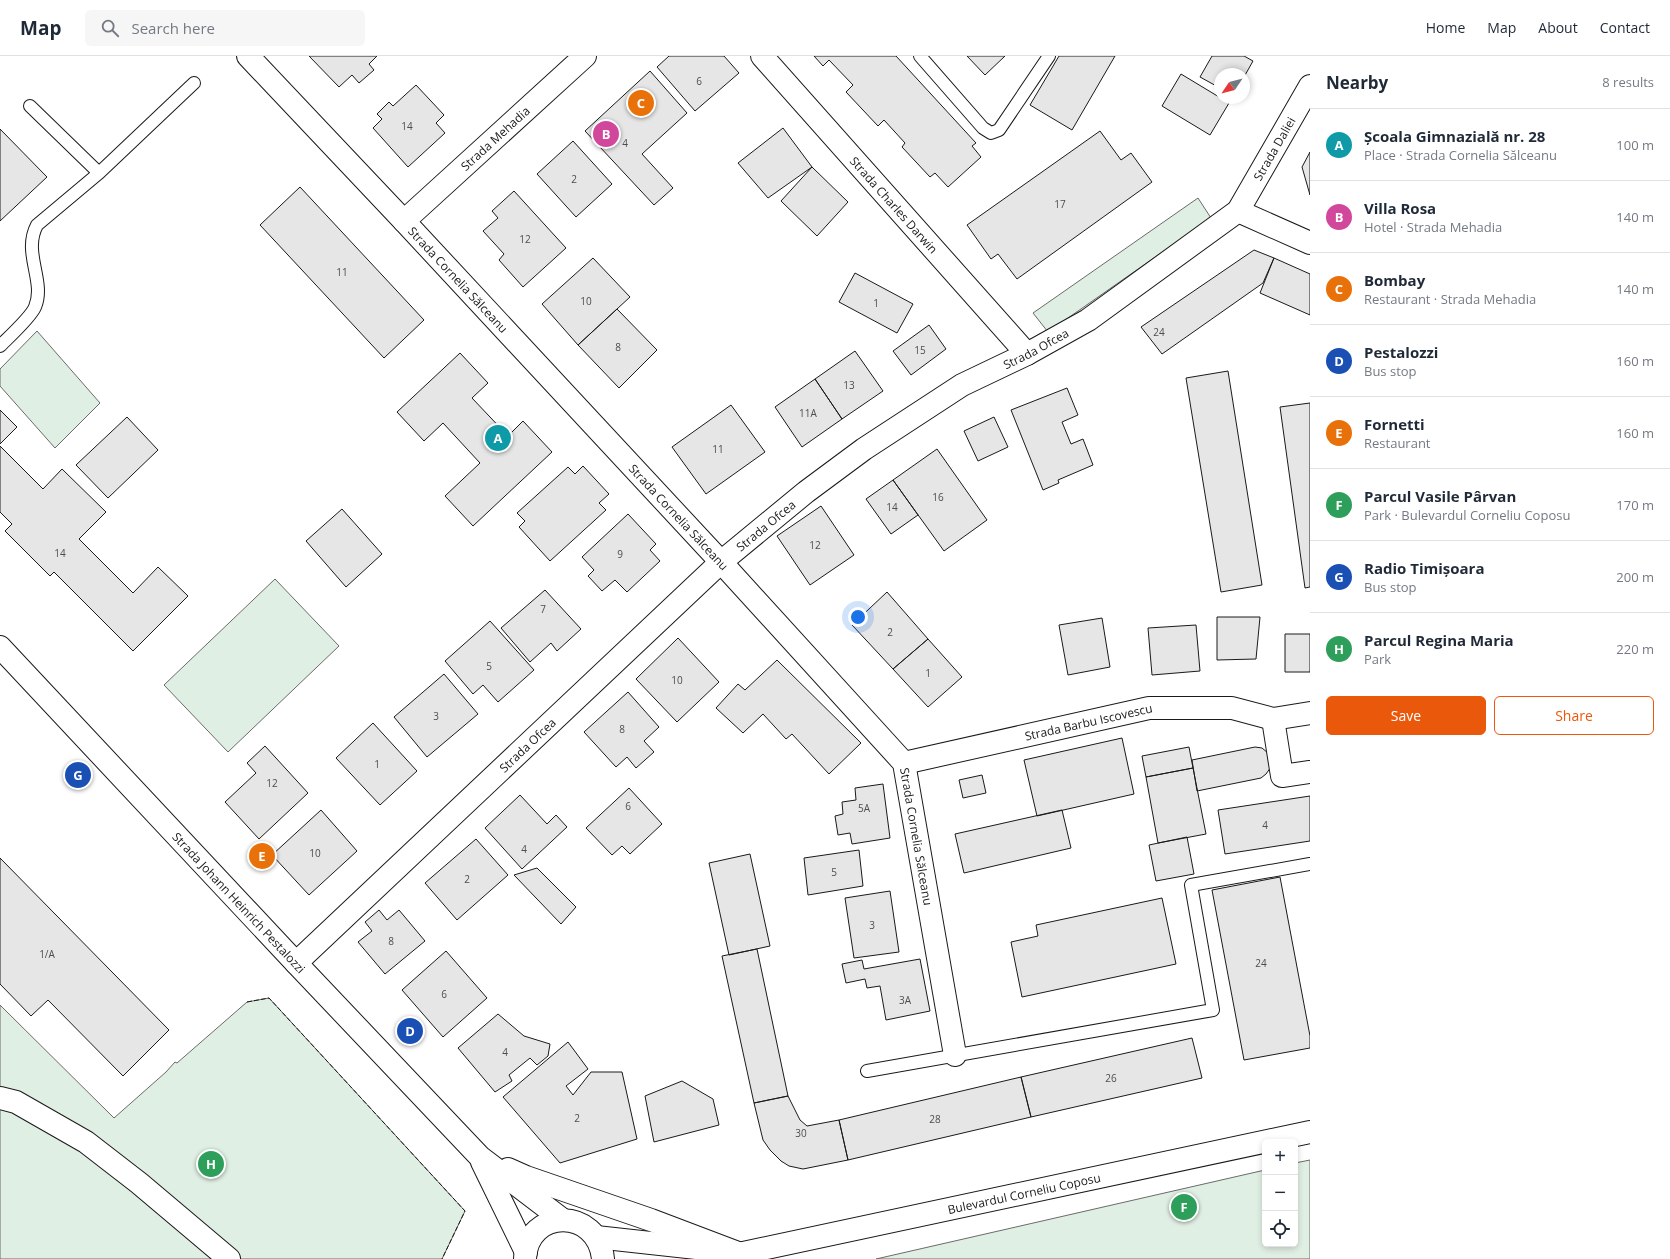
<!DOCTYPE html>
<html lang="en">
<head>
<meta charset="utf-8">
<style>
	:root { --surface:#fff; --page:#f6f6f7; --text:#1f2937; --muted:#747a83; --line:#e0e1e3; --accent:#ea580c }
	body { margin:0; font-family:"Open Sans",sans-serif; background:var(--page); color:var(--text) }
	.controls { position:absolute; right:12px; bottom:12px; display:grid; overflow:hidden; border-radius:6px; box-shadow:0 2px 6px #0003 }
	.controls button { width:36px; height:36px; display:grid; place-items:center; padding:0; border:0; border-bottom:1px solid var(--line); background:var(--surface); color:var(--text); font:20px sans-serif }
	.compass { position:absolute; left:1214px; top:12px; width:36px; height:36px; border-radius:50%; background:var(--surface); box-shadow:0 2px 6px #0003; rotate:235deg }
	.you { position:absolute; left:858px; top:561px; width:14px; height:14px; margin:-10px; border:3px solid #fff; border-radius:50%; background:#1a73e8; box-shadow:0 0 0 6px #1a73e833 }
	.badge { display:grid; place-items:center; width:26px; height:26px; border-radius:50%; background:var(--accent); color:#fff; font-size:13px; font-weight:700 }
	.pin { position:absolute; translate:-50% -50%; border:2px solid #fff; box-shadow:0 1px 4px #0006 }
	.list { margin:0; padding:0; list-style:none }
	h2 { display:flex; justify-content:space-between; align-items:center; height:52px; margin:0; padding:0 16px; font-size:17px }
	h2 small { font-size:13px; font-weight:400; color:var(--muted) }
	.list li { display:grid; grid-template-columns:26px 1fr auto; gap:12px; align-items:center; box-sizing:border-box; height:72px; padding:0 16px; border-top:1px solid var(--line) }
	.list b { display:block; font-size:15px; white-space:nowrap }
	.list p { margin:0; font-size:13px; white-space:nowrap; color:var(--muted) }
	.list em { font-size:13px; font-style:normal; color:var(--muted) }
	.actions { display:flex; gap:8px; padding:12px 16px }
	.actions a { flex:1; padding:9px 0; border:1px solid var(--accent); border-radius:6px; text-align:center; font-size:14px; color:var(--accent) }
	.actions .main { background:var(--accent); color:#fff }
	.icon { flex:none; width:22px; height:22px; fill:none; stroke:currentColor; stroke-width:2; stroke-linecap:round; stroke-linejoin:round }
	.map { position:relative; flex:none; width:1310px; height:1203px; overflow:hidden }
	header { display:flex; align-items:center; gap:24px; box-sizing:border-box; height:56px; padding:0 20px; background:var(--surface); border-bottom:1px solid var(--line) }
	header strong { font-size:19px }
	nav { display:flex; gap:22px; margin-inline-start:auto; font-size:14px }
	.search { width:280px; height:36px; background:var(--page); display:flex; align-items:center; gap:10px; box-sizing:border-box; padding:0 14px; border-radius:6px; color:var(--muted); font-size:15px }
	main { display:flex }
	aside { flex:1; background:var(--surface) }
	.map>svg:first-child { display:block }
</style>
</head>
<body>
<header>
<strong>Map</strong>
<div class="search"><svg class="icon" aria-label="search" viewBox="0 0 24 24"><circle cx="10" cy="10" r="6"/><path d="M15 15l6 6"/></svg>Search here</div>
<nav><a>Home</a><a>Map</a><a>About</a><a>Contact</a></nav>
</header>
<main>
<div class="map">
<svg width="1310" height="1203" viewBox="0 0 1310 1203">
	<rect width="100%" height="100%" fill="#fff"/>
	<path fill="#e0efe3" stroke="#6a6a6a" d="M1198,142L1211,162L1048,276L1033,257Z
		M37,275L100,347L55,392L0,330V313Z
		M275,523L339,590L228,696L164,629Z
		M269,942L465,1155L442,1203H0V949L114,1062L166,1016L175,1006L177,1007L247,946Z
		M1310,1104V1203H876L1265,1114V1188H1295V1107Z"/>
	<path fill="#e6e6e6" stroke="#1a1a1a" d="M309,0H377L369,8L374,14L359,27L352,19L339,31Z
		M669,0H724L739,17L695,55L657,11Z
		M814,0H896L976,87L972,90L981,101L948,131L935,117L930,121L902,91L905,87L884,64L878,70L846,36L853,29L829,4L823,10Z
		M967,0H1005L985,19Z
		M1059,0H1115L1072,74L1030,49Z
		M1212,0H1244L1253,5L1244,21V18H1220V32L1200,21Z
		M650,15L687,57L642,98L673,132L654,149L585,75Z
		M1181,18L1229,47L1210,79L1162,50Z
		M416,29L444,59L436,67L445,77L408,111L373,72L382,63L377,58L389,46L393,50Z
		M783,72L812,111L768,142L738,107Z
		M0,73L47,121L0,165Z
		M1100,75L1121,104L1131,97L1152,126L1017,223L998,198L991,203L967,169Z
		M573,85L612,128L576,161L537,118Z
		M1310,96V139L1302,111Z
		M812,111L848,146L817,180L781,145Z
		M300,131L424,264L384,302L260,169Z
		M514,135L566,192L523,231L499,204L504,198L483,175L498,162L492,155Z
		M1254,194L1274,202L1263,227L1162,298L1141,271Z
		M593,202L630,241L578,289L542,248Z
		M1274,202L1310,218V259L1260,237Z
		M855,217L913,248L897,277L839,246Z
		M617,253L657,294L619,332L578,289Z
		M929,269L946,293L911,319L893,295Z
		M855,295L883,335L842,363L815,323Z
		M460,297L488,327L472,342L508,380L523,365L552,396L473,470L445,440L480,407L443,367L424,385L397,356Z
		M1228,315L1262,529L1221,536L1186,322Z
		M815,323L842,363L802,391L775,351Z
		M1067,332L1078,359L1062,366L1071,388L1083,383L1093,409L1058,424L1059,427L1043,434L1011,354Z
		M1310,347V531L1305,532L1280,351Z
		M731,349L765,396L706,438L672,391Z
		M0,354L17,371L0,388Z
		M127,361L158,394L108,442L76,409Z
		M994,361L1008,391L978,405L964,375Z
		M0,390L43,433L62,413L106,456L79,483L133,537L158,511L188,540L133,595L54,516L50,520L5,475L12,468L0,456Z
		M937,393L987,464L944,495L893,424Z
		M583,410L609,438L599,447L606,454L550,505L519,471L525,465L517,457L568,411L575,418Z
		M893,424L918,459L891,478L866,443Z
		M821,450L854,499L810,529L777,480Z
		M342,453L382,498L346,531L306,485Z
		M628,458L656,488L650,494L660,505L627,536L615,524L602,535L588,520L594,514L582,501Z
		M545,534L581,573L557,595L551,587L530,606L501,572Z
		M887,536L928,583L893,613L852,569Z
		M1217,561H1260L1256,603L1217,604Z
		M1102,562L1110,611L1068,619L1059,569Z
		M490,565L534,614L498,646L483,629L473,638L445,605Z
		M1196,569L1200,615L1152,619L1148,572Z
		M1285,578H1310V616H1285Z
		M678,582L719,626L677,666L636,623Z
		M928,583L962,621L928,651L893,613Z
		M777,604L861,687L829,718L792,678L786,683L763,658L743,677L716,652L738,628L745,634Z
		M444,618L478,658L427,701L394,661Z
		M628,636L659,671L644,685L654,696L636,712L627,701L616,711L584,676Z
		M373,667L417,715L380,749L336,702Z
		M1122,682L1134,738L1037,760L1024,704Z
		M265,690L308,737L259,783L225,746L256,717L247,707Z
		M1189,691L1193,712L1146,721L1142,700Z
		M1255,691L1262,692L1268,697L1271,711L1266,718L1261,722L1197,735L1192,704Z
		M1193,712L1206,778L1158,787L1146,721Z
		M982,719L986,737L963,742L959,724Z
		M883,728L890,782L852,788L850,777L838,779L835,760L843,758L842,746L856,744L855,732Z
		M629,732L662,768L630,798L622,790L612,799L586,772Z
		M520,739L547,768L556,759L567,771L522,813L485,772Z
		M1310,740V785L1225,798L1218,754Z
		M321,754L357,795L309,839L272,799Z
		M1062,754L1071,792L964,817L955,778Z
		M1187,781L1194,818L1156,825L1149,789Z
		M476,783L508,819L457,864L425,827Z
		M859,794L863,830L808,839L804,802Z
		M750,798L770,890L729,899L709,807Z
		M0,802L169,974L123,1020L48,944L31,960L0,928Z
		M537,812L576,851L561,868L514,819Z
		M1280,821L1310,980V992L1244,1004L1212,834Z
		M890,835L899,896L854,902L845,842Z
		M1162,842L1176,908L1022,941L1011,886L1038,880L1036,869Z
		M379,854L387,864L399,854L425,885L385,918L358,886L372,875L365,866Z
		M757,893L788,1040L754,1047L722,900Z
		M446,895L487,942L443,981L402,934Z
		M920,903L930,955L886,964L880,930L867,932L865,923L846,927L842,908L862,904L864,913Z
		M498,958L524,980L550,988L548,1000L537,1009L530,1002L509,1019L512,1025L495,1036L458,992Z
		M1192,982L1202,1022L1031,1061L1021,1021Z
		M568,986L588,1013L566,1030L573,1039L591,1016H622L637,1083L560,1107L503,1041Z
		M1021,1021L1031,1061L848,1104L839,1064Z
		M682,1025L713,1043L719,1069L654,1086L645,1040Z
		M788,1040L800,1064L807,1070L839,1064L848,1104L803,1113L789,1110L781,1105L770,1094L763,1084L754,1047Z"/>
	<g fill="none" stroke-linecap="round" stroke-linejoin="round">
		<defs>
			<path id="lane" d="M920,0L983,72L991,77L999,74L1049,0
				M30,50L99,117
				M0,290C9,281 31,261 35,251C46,225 22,197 37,169L99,117L194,27
				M867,1015L1213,954L1191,829L1310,808"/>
			<g id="street">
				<path id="s1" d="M248,0L404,165L721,506L904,707L955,999"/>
				<path id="s2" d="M762,0L1027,298"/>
				<path d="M1238,155L1310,187"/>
				<path id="s3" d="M404,165L585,0"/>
				<path d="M1273,663L1282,720L1310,716"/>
				<path id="s4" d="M904,707L1149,652H1232L1273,663L1310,657"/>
				<path id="s5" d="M296,907L721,506L806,436L864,393L962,329L1027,298L1088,264L1238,155L1310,30"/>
				<path d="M0,1042L16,1046L86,1086L139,1127L229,1203"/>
			</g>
			<g id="secondary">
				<path id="s6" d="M0,591L296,907L480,1101L563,1164"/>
				<path d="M482,1106L526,1196"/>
				<path d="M508,1113L526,1121L651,1164L738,1197"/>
				<path d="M596,1181L705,1193"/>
				<path d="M525,1203C527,1152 598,1151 603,1203"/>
				<path id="s7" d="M715,1203L1310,1076"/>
			</g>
		</defs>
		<use href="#lane" stroke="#1a1a1a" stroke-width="14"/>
		<use href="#street" stroke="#1a1a1a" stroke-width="24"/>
		<use href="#secondary" stroke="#1a1a1a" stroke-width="24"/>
		<use href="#lane" stroke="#fff" stroke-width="12"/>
		<use href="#street" stroke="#fff" stroke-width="22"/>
		<use href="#secondary" stroke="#fff" stroke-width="22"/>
		<path stroke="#1a1a1a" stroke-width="1" stroke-dasharray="5 2" stroke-linecap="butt" d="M247,946L269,942L465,1155L442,1203"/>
	</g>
	<g text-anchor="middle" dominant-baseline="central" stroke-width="3" stroke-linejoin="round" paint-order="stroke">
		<g font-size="10" fill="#4d4d4d">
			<text x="699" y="25">6</text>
			<text x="407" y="70">14</text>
			<text x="625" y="87">4</text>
			<text x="574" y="123">2</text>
			<text x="1060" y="148">17</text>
			<text x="525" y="183">12</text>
			<text x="342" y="216">11</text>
			<text x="586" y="245">10</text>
			<text x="876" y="247">1</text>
			<text x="1159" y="276">24</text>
			<text x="618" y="291">8</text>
			<text x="920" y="294">15</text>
			<text x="849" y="329">13</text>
			<text x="808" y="357">11A</text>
			<text x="718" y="393">11</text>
			<text x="938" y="441">16</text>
			<text x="892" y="451">14</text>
			<text x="815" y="489">12</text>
			<text x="60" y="497">14</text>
			<text x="620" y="498">9</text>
			<text x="543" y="553">7</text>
			<text x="890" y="576">2</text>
			<text x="489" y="610">5</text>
			<text x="928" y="617">1</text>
			<text x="677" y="624">10</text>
			<text x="436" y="660">3</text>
			<text x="622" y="673">8</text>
			<text x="377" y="708">1</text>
			<text x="272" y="727">12</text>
			<text x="628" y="750">6</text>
			<text x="864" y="752">5A</text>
			<text x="1265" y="769">4</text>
			<text x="524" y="793">4</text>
			<text x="315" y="797">10</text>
			<text x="834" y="816">5</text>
			<text x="467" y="823">2</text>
			<text x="872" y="869">3</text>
			<text x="391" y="885">8</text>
			<text x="47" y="898">1/A</text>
			<text x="1261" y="907">24</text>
			<text x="444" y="938">6</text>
			<text x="905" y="944">3A</text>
			<text x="505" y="996">4</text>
			<text x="1111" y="1022">26</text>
			<text x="577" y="1062">2</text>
			<text x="935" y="1063">28</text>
			<text x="801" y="1077">30</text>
		</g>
		<g font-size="12" fill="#1a1a1a" stroke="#fff">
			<text stroke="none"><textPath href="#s3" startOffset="123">Strada Mehadia</textPath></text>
			<text stroke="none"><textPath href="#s5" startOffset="1283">Strada Daliei</textPath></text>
			<text stroke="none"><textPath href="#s2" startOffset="199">Strada Charles Darwin</textPath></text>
			<text stroke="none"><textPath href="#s1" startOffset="307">Strada Cornelia Sălceanu</textPath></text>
			<text stroke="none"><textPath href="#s5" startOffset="966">Strada Ofcea</textPath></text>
			<text stroke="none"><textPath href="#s1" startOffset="631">Strada Cornelia Sălceanu</textPath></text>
			<text stroke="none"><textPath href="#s5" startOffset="642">Strada Ofcea</textPath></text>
			<text stroke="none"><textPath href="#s4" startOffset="189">Strada Barbu Iscovescu</textPath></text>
			<text stroke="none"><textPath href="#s5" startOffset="318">Strada Ofcea</textPath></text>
			<text stroke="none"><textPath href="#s1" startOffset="1039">Strada Cornelia Sălceanu</textPath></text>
			<text stroke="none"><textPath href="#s6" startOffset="350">Strada Johann Heinrich Pestalozzi</textPath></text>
			<text stroke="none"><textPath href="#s7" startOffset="316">Bulevardul Corneliu Coposu</textPath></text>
		</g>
	</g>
</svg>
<div class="controls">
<button>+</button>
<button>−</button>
<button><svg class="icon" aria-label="locate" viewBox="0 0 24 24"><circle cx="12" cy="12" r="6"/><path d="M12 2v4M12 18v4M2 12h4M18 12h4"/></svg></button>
</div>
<svg class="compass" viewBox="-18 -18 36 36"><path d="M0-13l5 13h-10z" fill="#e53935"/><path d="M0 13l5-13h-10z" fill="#747a83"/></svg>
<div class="you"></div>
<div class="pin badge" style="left:498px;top:382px;background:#0f9aa8">A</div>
<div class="pin badge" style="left:606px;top:78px;background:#d1479c">B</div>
<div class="pin badge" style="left:641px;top:47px;background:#e8710a">C</div>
<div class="pin badge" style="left:410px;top:975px;background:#1a4fb4">D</div>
<div class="pin badge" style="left:262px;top:800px;background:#e8710a">E</div>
<div class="pin badge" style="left:1184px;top:1151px;background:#2e9e5b">F</div>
<div class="pin badge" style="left:78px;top:719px;background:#1a4fb4">G</div>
<div class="pin badge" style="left:211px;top:1108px;background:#2e9e5b">H</div>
</div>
<aside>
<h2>Nearby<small>8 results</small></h2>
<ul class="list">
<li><span class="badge" style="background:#0f9aa8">A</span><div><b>Școala Gimnazială nr. 28</b><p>Place · Strada Cornelia Sălceanu</p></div><em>100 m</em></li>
<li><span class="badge" style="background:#d1479c">B</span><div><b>Villa Rosa</b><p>Hotel · Strada Mehadia</p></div><em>140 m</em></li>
<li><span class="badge" style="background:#e8710a">C</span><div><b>Bombay</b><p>Restaurant · Strada Mehadia</p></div><em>140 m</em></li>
<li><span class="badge" style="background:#1a4fb4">D</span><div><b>Pestalozzi</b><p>Bus stop</p></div><em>160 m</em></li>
<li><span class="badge" style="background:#e8710a">E</span><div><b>Fornetti</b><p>Restaurant</p></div><em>160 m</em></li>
<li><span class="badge" style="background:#2e9e5b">F</span><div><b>Parcul Vasile Pârvan</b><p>Park · Bulevardul Corneliu Coposu</p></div><em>170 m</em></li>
<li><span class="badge" style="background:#1a4fb4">G</span><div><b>Radio Timișoara</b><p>Bus stop</p></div><em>200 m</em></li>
<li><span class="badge" style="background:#2e9e5b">H</span><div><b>Parcul Regina Maria</b><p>Park</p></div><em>220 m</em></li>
</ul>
<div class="actions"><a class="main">Save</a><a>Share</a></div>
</aside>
</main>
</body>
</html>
